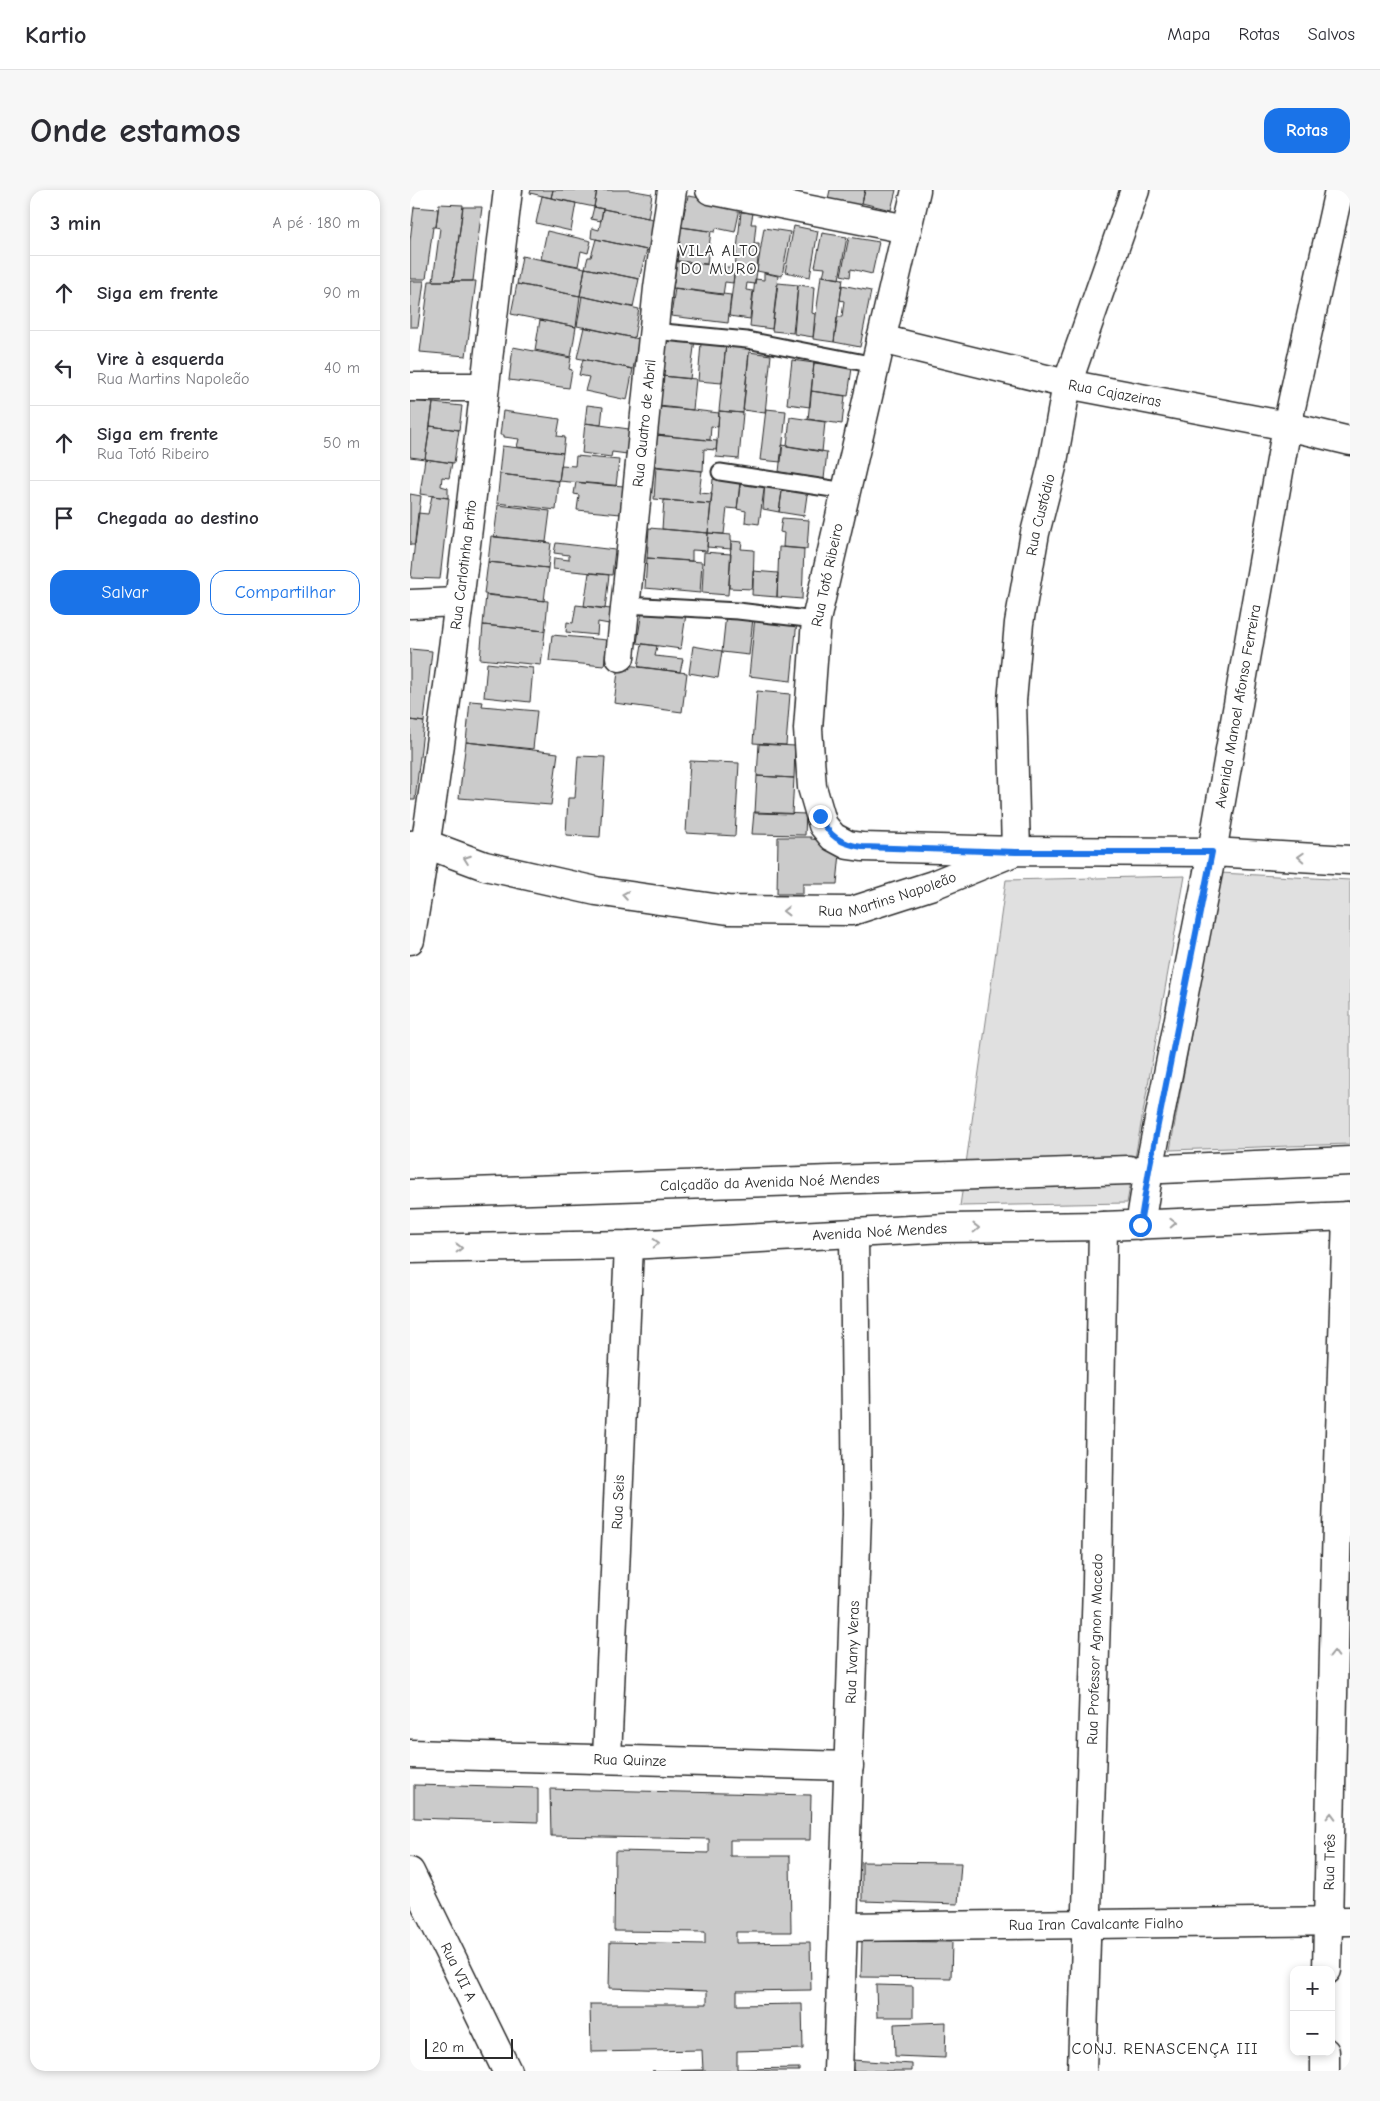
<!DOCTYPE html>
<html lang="pt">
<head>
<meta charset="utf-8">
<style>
	:root { --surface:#fff; --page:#f7f7f7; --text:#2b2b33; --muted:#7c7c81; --line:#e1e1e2; --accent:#1a73e8 }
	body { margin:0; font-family:"Comic Neue",sans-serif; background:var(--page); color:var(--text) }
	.controls { position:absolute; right:15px; bottom:15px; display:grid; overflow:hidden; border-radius:10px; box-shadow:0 2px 8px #0003 }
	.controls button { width:45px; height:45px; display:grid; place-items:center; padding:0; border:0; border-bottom:1px solid var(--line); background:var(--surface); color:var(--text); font:25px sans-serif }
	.scale { position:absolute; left:15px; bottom:12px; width:88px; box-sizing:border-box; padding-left:5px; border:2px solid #2b2b2b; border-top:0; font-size:14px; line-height:18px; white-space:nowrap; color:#2b2b2b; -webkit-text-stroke:4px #fff; paint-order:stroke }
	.stop { position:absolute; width:15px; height:15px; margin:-11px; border:4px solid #1a73e8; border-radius:50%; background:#fff }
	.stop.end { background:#1a73e8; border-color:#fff; box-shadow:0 1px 5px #0008 }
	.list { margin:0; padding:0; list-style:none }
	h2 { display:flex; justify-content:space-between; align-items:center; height:65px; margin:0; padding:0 20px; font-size:21px }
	h2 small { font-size:16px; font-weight:400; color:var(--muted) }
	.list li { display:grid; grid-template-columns:32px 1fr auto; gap:15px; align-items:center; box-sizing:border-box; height:75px; padding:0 20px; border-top:1px solid var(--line) }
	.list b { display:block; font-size:19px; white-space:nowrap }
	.list p { margin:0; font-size:16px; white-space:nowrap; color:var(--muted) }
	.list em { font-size:16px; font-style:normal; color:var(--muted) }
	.actions { display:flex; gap:10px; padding:15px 20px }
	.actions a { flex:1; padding:11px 0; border:1px solid var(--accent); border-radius:15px; text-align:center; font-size:18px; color:var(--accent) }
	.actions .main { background:var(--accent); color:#fff }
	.icon { flex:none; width:28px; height:28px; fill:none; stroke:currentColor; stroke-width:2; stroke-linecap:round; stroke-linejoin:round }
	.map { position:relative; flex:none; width:940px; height:1881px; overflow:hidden; border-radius:15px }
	header { display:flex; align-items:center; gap:30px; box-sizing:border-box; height:70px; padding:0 25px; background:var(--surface); border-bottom:1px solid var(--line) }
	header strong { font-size:24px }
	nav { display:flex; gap:28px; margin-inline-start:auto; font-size:18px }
	.intro { display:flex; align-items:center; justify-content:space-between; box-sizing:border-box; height:120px; padding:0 30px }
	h1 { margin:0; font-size:35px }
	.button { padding:12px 22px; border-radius:15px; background:var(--accent); color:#fff; font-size:18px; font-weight:700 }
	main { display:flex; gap:30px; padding:0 30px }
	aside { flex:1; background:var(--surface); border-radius:15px; box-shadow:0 2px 8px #0003 }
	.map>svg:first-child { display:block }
</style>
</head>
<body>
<header>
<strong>Kartio</strong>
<nav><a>Mapa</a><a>Rotas</a><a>Salvos</a></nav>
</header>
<div class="intro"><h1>Onde estamos</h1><a class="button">Rotas</a></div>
<main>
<aside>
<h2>3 min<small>A pé · 180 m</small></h2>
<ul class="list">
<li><svg class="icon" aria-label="ahead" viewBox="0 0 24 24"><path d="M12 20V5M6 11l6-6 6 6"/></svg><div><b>Siga em frente</b></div><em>90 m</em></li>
<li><svg class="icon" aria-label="left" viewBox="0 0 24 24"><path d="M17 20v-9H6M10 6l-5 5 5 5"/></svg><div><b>Vire à esquerda</b><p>Rua Martins Napoleão</p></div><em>40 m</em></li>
<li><svg class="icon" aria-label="ahead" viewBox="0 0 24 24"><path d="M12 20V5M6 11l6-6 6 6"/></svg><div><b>Siga em frente</b><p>Rua Totó Ribeiro</p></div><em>50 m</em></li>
<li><svg class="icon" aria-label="arrive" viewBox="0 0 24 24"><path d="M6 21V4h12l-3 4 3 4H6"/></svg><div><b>Chegada ao destino</b></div></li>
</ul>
<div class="actions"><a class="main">Salvar</a><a>Compartilhar</a></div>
</aside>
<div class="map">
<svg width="940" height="1881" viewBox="0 0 940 1881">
	<rect width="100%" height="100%" fill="#fff"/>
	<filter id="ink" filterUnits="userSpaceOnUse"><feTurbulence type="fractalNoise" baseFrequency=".02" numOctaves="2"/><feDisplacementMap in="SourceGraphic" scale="10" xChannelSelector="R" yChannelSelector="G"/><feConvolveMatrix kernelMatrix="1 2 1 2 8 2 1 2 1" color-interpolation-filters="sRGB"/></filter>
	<g filter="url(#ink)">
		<path fill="#e0e0e0" stroke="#868686" d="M810,683L940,690V954L760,960Z
			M775,686L717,1013L550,1016L596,690Z"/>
		<path fill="#cbcbcb" stroke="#2b2b2b" d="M121,0H143L141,8L120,3Z
			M143,0H187L184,17L141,8Z
			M187,0H219L242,4L238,28L184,17Z
			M420,0H455L451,17L418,9Z
			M455,0H486L481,20L452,13Z
			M132,6L166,13L161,41L126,33Z
			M278,6L331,14L325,42L306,38L305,42L271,37Z
			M29,14L53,15L43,91H23L30,38L26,37Z
			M4,17L28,19L26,37H23L16,89H0V51Z
			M53,17H72L63,91H43Z
			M184,17L193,19L191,31L181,29Z
			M193,19L248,30L241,61L181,48L182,38L189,40Z
			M331,22L343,23L341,34H346L344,54H349L347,81L325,78Z
			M384,36L408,41L400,87L375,82Z
			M271,37L301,41L297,74L267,71Z
			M354,38L380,42L372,86L347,81Z
			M137,41L181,51L178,63L171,61L168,76L131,69Z
			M412,43L437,47L429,89L413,86L415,78L405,77Z
			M439,47L469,52L462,84L441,79L440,87L431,85Z
			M186,49L237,60L229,89L175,78L178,67H181Z
			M112,66L175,78L170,106L107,94Z
			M267,71L325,78L323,93L315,92L313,105L263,98Z
			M175,78L229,89L223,117L170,106Z
			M325,78L347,81L345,94L337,93L336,100L343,101L340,129L319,126Z
			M354,83L368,86L362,139L340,136L345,89L354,90Z
			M411,86L433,89L424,152L403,149Z
			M0,91H14L8,137H0Z
			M19,91H66L56,166L10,162Z
			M368,93L388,95L383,143L362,141Z
			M107,94L170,106L166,137L101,124Z
			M388,95L404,97L402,123L405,124L403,147L384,144Z
			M432,95L461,101L450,157L424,152L427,127H432L434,111L430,110Z
			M265,98L321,105L318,133L261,126Z
			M172,106L229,119L224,148L167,136Z
			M130,130L166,137L161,167L125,160Z
			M174,137L229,149L223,179L167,168Z
			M256,146L285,149L280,189L252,186Z
			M291,153L316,155L312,193L288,191Z
			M316,153L340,155L333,223L309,221Z
			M103,157L161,168L159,179L162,180L159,198L99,190Z
			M339,162L361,165L355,223L333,220Z
			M173,169L223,179L217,210L175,201L179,187L169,185Z
			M382,170L404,173L400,217L377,214Z
			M404,173L442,178L438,206L401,201Z
			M252,186L286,189L283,220L249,217Z
			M401,201L435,206L432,234L398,229Z
			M0,211L23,213L15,269L0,267Z
			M23,213L52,216L49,240L20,236Z
			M177,215L193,217L191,235L175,233Z
			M249,216L309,223L308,237L301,236L300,250L246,245Z
			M356,219L376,221L371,272L350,270Z
			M93,221L150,229L147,246L155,247L153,263L107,257L109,249L94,247V245H90Z
			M309,221L333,223L329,269L306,267Z
			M380,227L415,232L412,262L377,256Z
			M175,233L219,239L217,264L202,262L201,267L172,263Z
			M20,236L49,240L44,273L15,269Z
			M246,245L307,251L306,260L294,259L293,281L244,276Z
			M372,255L417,262L414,289L369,282Z
			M92,256L153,263L149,291L89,284Z
			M166,266L209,270L206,296L149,291L151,275L165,276Z
			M15,269L42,273L39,288L32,287L31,296L38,298V308L10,304Z
			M246,277L292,281L289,303L302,304L301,314L244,309Z
			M90,284L149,291L146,320L87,313Z
			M303,289L330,292L327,319L317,318L314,344L298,343Z
			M331,290L355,293L349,334L335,332L336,321L327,319Z
			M166,292L214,296L211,324L167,320L169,305L164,304Z
			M355,292L373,295L369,322L353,319Z
			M373,294L398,298L394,326L369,322Z
			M0,304L11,306L5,355H0Z
			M22,306L39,308L30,389L1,388L8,323L18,324Z
			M254,310L301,314L298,343L252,339Z
			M88,315L140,321L136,352L84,347Z
			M372,328L399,330L397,359L373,357L374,343L370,342Z
			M239,338L298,343L297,361L282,360V371L237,368Z
			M298,343L321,345V359L297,357Z
			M81,346L141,353L138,378L78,372Z
			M321,351L332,352L331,359L344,360L343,399L319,398Z
			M146,353L205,360L202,385L143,379L144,368L159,370V365L144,363Z
			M369,357L394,359L392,409L367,407Z
			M294,362L321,364L318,405L292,403Z
			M237,368L292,372L290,403L235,398Z
			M78,372L138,378L134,411L74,404Z
			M343,381L368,383L367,407L342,405Z
			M179,383L199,385L195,419L174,416Z
			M76,405L138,411L135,441L73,435Z
			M166,415L201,419L199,434L188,432L187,445L156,442L157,432L163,433Z
			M232,421L276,424L271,459L227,453Z
			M316,424L343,428L339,465L312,462Z
			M345,427L387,431L381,491L339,486Z
			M73,435L135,441L131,475L70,469Z
			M142,445L197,450L194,476L139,471Z
			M232,454L247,456L245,466L273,469L270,482L228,477Z
			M283,456L312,461L308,488L279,483Z
			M0,459L22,461L14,532L0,530Z
			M77,473L123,478L120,512L74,507Z
			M209,474L277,483L272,522L204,513Z
			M347,501L380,504L376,555L343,553Z
			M60,511L73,512L72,516L127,521L123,559L56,552Z
			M0,530L14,532L5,610H0Z
			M56,552L148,563L141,615L49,608Z
			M349,554L385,556L384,588L347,586Z
			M168,566L195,567L190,647L156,645L158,608H165Z
			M280,571L329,573L325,646L276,643Z
			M347,586L384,588L382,624L345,623Z
			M344,622L396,624L395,645L342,644Z
			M368,647H401V649L414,650L430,663L427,694H393V704H367Z
			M4,1595L128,1598V1632L4,1628Z
			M140,1599L401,1605L400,1650H320V1666H380L381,1742H326V1753L400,1752L401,1800L327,1801V1815L392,1814L393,1859L327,1861V1879L389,1878V1881H242L293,1880L292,1860L181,1862L180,1814H297V1801L199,1798L200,1752L295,1754V1742L204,1741L205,1661L299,1663V1649L141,1646Z
			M452,1672L551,1673L548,1714L452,1711Z
			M452,1751L542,1752L541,1788L451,1787Z
			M466,1795L503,1796V1827H467Z
			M536,1832L535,1868L485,1866L484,1834Z
			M442,1870L502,1874V1881H443Z"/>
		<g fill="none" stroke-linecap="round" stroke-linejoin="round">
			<defs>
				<path id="lane" d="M243,141L337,150L465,175
					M310,282L436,301
					M215,415L328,421L406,430"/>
				<g id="street">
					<path d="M300,0L497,39"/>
					<path id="s1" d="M506,0L406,430L398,539L402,597L413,635L423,647L438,655L452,657L606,661L602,511L609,433L625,343L642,277L657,194L725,0"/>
					<path id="s2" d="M471,149L657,194L877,236L940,251"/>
					<path d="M0,197H74"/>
					<path d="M0,414L49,412"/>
					<path id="s3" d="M210,467L248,98L262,0"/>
					<path id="s4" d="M0,750C42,501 68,250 98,0"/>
					<path d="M752,979L940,971"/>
					<path id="s5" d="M0,1004L719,980"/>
					<path id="s6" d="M730,1035L739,980L802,662L877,236L929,0"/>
					<path id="s7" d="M0,1564L439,1576"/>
					<path id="s8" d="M197,1568L219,1055"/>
					<path id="s9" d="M0,1682L97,1881"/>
					<path id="s10" d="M434,1737L940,1731"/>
					<path id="s11" d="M917,1780L926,1368L937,1026"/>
					<path id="s12" d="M428,1881L447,1324L444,1044"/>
					<path id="s13" d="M672,1881L687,1394L693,1036"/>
					<path d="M915,1881V1862"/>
				</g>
				<g id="secondary">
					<path id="s14" d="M0,655L16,654L75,676L186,701L318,720L442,721L523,695L606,661L802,662L940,670"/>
					<path id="s15" d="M0,1059L219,1055L536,1038L693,1036L940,1026"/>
				</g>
			</defs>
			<use href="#lane" stroke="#2b2b2b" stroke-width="19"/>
			<use href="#street" stroke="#2b2b2b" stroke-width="31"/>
			<use href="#secondary" stroke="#2b2b2b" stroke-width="31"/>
			<use href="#lane" stroke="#fff" stroke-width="15"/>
			<use href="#street" stroke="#fff" stroke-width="28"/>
			<use href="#secondary" stroke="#fff" stroke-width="28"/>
		</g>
		<defs><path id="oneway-chevron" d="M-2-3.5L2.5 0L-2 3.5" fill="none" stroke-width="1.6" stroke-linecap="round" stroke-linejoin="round" transform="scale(1.25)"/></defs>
		<g stroke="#a0a0a0">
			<use href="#oneway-chevron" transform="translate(891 667) rotate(-177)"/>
			<use href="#oneway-chevron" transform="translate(57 669) rotate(-160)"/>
			<use href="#oneway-chevron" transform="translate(215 705) rotate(-171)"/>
			<use href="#oneway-chevron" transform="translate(376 721) rotate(-180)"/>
			<use href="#oneway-chevron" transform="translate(763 1033) rotate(-2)"/>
			<use href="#oneway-chevron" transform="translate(566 1038) rotate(-1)"/>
			<use href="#oneway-chevron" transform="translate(246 1053) rotate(-3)"/>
			<use href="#oneway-chevron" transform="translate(49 1058) rotate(-1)"/>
			<use href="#oneway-chevron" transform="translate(924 1464) rotate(-89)"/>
			<use href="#oneway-chevron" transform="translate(921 1626) rotate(-89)"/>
		</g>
	</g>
	<g fill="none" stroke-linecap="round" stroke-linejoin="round" filter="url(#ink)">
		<path stroke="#1a73e8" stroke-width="6" d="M410,626C418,646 431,654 452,657L606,662H802L739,980L730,1035"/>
	</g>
	<g text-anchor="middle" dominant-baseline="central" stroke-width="4" stroke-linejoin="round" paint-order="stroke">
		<g font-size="15" fill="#2b2b2b" stroke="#fff">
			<text stroke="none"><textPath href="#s2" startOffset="240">Rua Cajazeiras</textPath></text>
			<text stroke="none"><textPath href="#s3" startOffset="235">Rua Quatro de Abril</textPath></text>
			<text stroke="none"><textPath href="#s1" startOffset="1188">Rua Custódio</textPath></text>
			<text stroke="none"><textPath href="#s4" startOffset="379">Rua Carlotinha Brito</textPath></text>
			<text transform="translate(417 385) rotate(-78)">Rua Totó Ribeiro</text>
			<text stroke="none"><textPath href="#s6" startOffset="528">Avenida Manoel Afonso Ferreira</textPath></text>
			<text stroke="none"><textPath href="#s14" startOffset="488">Rua Martins Napoleão</textPath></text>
			<text stroke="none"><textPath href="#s5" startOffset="360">Calçadão da Avenida Noé Mendes</textPath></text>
			<text stroke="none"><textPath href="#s15" startOffset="470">Avenida Noé Mendes</textPath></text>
			<text stroke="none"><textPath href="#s8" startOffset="256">Rua Seis</textPath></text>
			<text stroke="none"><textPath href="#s13" startOffset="422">Rua Professor Agnon Macedo</textPath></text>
			<text stroke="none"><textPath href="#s12" startOffset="419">Rua Ivany Veras</textPath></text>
			<text stroke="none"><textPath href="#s7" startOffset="220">Rua Quinze</textPath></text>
			<text stroke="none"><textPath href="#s11" startOffset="108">Rua Três</textPath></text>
			<text stroke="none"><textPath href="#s10" startOffset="252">Rua Iran Cavalcante Fialho</textPath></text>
			<text stroke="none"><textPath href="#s9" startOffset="111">Rua VII A</textPath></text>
		</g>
		<g font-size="16" letter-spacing="1" fill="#2b2b2b" stroke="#fff">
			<text x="309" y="61">VILA ALTO<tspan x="309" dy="18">DO MURO</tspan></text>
			<text x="755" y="1859">CONJ. RENASCENÇA III</text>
		</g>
	</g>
</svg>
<div class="controls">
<button>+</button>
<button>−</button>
</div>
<div class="scale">20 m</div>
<div class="stop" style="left:730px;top:1035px"></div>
<div class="stop end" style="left:410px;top:626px"></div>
</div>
</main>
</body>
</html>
